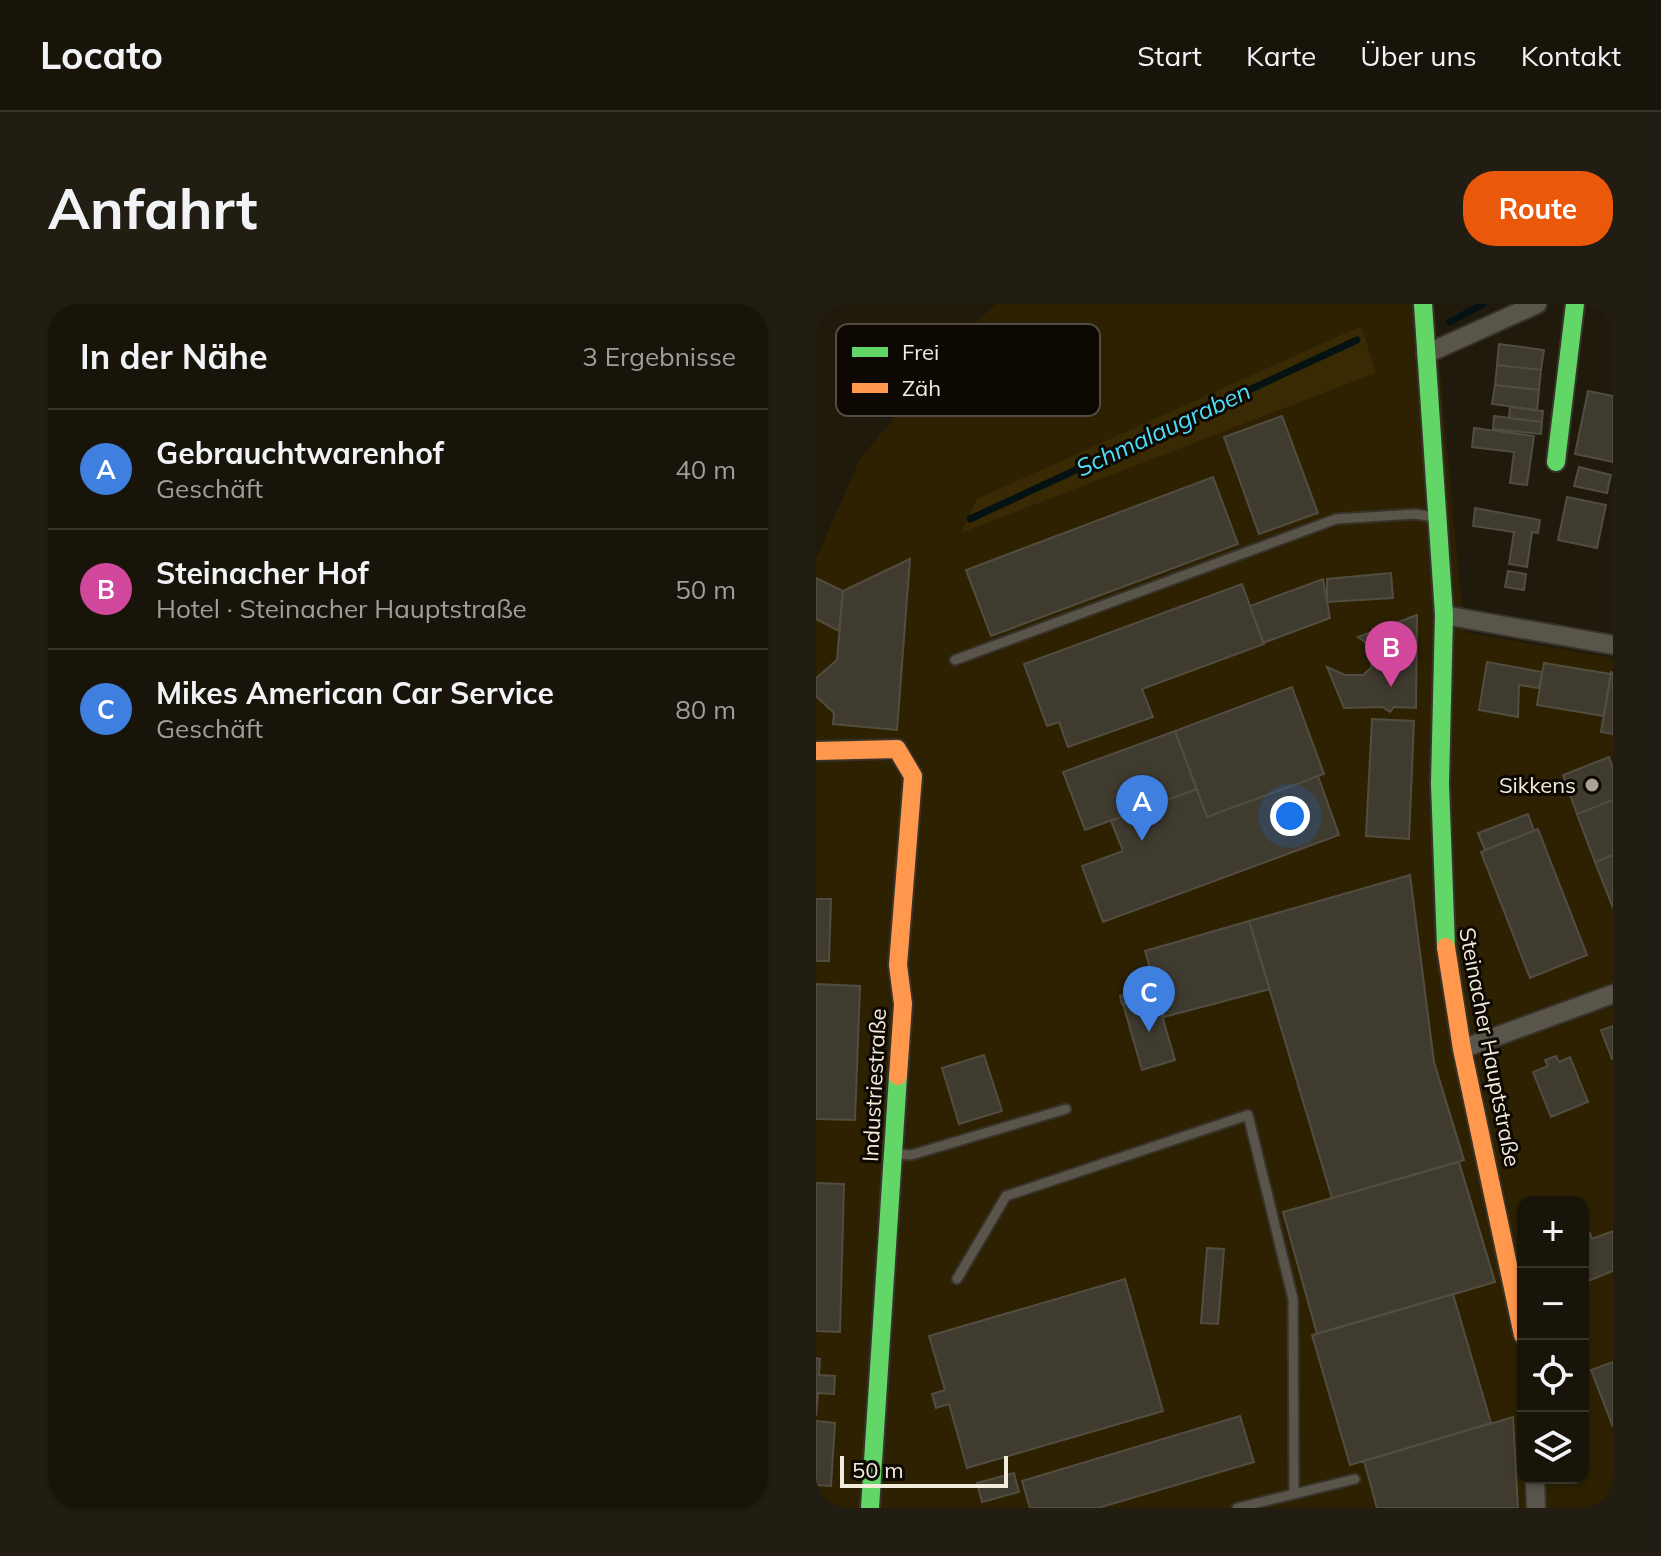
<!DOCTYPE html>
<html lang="de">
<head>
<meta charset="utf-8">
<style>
	:root { --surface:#181409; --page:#211d12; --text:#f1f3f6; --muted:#9f9e9c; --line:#36332a; --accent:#ea580c }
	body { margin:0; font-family:Mulish,sans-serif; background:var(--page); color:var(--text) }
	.controls { position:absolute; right:24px; bottom:24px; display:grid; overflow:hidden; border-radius:16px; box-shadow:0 2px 6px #0004 }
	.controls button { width:72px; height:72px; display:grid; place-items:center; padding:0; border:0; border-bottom:2px solid var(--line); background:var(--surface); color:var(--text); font:40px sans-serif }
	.scale { position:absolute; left:24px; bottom:20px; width:168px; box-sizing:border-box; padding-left:8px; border:4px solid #f2ecdd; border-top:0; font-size:22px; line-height:28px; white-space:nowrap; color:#f2ecdd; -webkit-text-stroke:6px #0d0802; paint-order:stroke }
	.you { position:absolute; left:474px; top:512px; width:28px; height:28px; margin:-20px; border:6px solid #fff; border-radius:50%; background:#1a73e8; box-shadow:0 0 0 12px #1a73e833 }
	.badge { display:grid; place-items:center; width:52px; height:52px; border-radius:50%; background:var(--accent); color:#fff; font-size:26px; font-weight:700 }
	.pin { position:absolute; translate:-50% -66px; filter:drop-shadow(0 2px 4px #0008) }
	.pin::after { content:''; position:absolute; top:42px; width:28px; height:24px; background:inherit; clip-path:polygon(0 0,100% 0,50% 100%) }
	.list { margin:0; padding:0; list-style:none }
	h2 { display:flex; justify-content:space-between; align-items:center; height:104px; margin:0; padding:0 32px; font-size:34px }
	h2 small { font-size:26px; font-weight:400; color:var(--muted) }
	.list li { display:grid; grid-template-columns:52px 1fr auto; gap:24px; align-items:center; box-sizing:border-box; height:120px; padding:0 32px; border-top:2px solid var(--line) }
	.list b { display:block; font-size:30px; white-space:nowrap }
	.list p { margin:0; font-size:26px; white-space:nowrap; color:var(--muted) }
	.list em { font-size:26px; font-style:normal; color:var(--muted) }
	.icon { flex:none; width:44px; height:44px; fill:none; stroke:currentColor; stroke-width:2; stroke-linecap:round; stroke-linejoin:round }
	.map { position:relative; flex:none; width:797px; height:1204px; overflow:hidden; border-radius:32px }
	header { display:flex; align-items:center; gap:48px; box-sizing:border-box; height:112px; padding:0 40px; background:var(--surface); border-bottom:2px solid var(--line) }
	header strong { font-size:38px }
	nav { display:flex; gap:44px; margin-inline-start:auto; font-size:28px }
	.intro { display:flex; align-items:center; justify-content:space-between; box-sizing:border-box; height:192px; padding:0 48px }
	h1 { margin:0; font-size:56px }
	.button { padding:20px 36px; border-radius:32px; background:var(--accent); color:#fff; font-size:28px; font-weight:700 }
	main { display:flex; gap:48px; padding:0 48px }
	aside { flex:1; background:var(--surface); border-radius:32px; box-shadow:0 2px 6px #0004 }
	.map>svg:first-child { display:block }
</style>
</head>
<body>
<header>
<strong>Locato</strong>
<nav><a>Start</a><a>Karte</a><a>Über uns</a><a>Kontakt</a></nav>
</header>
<div class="intro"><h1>Anfahrt</h1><a class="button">Route</a></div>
<main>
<aside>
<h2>In der Nähe<small>3 Ergebnisse</small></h2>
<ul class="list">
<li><span class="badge" style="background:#3f7fe0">A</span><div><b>Gebrauchtwarenhof</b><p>Geschäft</p></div><em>40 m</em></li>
<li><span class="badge" style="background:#d1479c">B</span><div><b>Steinacher Hof</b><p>Hotel · Steinacher Hauptstraße</p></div><em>50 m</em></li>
<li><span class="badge" style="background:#3f7fe0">C</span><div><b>Mikes American Car Service</b><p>Geschäft</p></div><em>80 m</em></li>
</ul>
</aside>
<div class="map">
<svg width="797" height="1204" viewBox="0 0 797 1204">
	<rect width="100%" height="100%" fill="#201a0c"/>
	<path fill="#2d2102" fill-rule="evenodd" d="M180,0H618L648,328L797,354V1204H0V255L44,155L149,28ZM544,22L560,69L146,228ZM707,898H767V1174H707Z"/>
	<path fill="#392a03" d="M545,22L560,69L145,229L161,195Z"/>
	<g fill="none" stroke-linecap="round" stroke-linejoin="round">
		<path stroke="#051214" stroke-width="7" d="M634,18L667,0
			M154,215L541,36"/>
	</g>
	<path fill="#403b2f" stroke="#524d41" stroke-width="2" d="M683,40L728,46L725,66L681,61Z
		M681,61L725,66L723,86L679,81Z
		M679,81L723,86L721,106L676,100Z
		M772,87L797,92V158L759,150Z
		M694,103L727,107L726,118L693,114Z
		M466,112L502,209L443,230L408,133Z
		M678,112L726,118L725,130L677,125Z
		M658,124L718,132L711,181L694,179L698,148L656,143Z
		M763,163L795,171L791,189L758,182Z
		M397,173L422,240L175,332L150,266Z
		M751,193L790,201L781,244L742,236Z
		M659,204L724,216L722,229L716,228L711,263L693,260L698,228L657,222Z
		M94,255L81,426L17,420L18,409L0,392V374L21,356L27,287Z
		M692,267L710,270L708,286L689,283Z
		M575,269L577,294L511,298V275Z
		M0,274L27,287L23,327L0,315Z
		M507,275L514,314L447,339L434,302Z
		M426,280L448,340L326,385L337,413L252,443L243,418L231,422L208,360Z
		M601,311L600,404L578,403L574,408L566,403L528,404L511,363L529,371H547L555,364L557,344L542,333Z
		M671,358L726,368L723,384L703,381L702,413L663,406Z
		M728,359L795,370L788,412L721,401Z
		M795,368L797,369V430L785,428Z
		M476,383L508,470L391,513L359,427Z
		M556,415L598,417L593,535L550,532Z
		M359,427L381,485L269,526L247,468Z
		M793,453L797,465V496L761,510L747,471Z
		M502,472L523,531L287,618L266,562L307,547L295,517L381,485L391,513Z
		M797,496V551L779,558L761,510Z
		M712,510L718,527L669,546L662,529Z
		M722,525L771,651L714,674L665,548Z
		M797,551V604L779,558Z
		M594,571L618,758L648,856L516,894L433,617Z
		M0,595H15L13,657H0Z
		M433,617L454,685L348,713L329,647Z
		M0,680L44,682L39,816L0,815Z
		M327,685L330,694L306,700L304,692Z
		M340,691L359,756L326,766L307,700Z
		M797,722V755H796L785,726Z
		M168,751L186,807L143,820L126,764Z
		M740,752L743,758L754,753L772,798L735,813L717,768L732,762L729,756Z
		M643,858L679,978L501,1030L467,908Z
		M0,879L28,880L24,1028L0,1027Z
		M797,927V967L767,979V931L774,929L776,935Z
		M391,944L408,945L402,1020L385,1019Z
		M309,975L347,1107L151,1164L133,1100L120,1104L116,1090L129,1086L113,1032Z
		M637,990L675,1119L534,1161L496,1031Z
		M0,1054L4,1055L3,1071L19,1072L18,1090L2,1089L0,1112Z
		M797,1058V1123L775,1066Z
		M424,1112L438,1158L282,1204H214L206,1177Z
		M697,1113L702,1204H561L548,1157Z
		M0,1117L19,1119L15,1182L0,1181Z
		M198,1169L203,1188L166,1198L161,1179Z"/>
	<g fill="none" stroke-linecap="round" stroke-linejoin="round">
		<defs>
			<path id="lane" d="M139,356L520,215L599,210L618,213
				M81,850L95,851L250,805
				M141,975L190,892L432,811L477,995L478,1190
				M421,1204L539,1175"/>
			<path id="street" d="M610,50L721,0
				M628,311L797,341
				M646,745L797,690
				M719,1174L720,1204"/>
			<path id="fast" d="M607,0L628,311L624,480L630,643
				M740,158L759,0
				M54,1204L82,772"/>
			<path id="slow" d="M0,447L81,445L97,472L82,661L87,700L82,772
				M630,643L646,745L707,1031"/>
		</defs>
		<use href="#lane" stroke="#38332a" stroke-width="13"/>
		<use href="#street" stroke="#38332a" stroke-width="22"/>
		<use href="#fast" stroke="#38332a" stroke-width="22"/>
		<use href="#slow" stroke="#38332a" stroke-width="22"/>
		<use href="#lane" stroke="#59554b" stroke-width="9"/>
		<use href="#street" stroke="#59554b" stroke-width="18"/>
		<use href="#fast" stroke="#63d668" stroke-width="18"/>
		<use href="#slow" stroke="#ff974d" stroke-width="18"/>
	</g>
	<circle fill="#a8a294" stroke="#0d0802" stroke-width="3" cx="776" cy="481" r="8"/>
	<g text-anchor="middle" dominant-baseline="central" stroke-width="6" stroke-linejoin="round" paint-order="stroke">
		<g font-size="22" fill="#f2ecdd" stroke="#0d0802" text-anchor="end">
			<text x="760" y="481">Sikkens</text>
		</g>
		<g font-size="22" fill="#f2ecdd" stroke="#0d0802">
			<text transform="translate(674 743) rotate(79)">Steinacher Hauptstraße</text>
			<text transform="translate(58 781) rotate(-87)">Industriestraße</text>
		</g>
		<g font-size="24" font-style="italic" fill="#4ddefb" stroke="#0d0802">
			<text transform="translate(347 125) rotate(-25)">Schmalaugraben</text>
		</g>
	</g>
	<rect x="20" y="20" width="264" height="92" rx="12" fill="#0d0802" stroke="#524c44" stroke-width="2"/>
	<rect x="36" y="43" width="36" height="10" fill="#63d668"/>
	<rect x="36" y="79" width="36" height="10" fill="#ff974d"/>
	<g font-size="22" fill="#f2ecdd">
		<text x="86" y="56">Frei</text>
		<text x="86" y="92">Zäh</text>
	</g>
</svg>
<div class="controls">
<button>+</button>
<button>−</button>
<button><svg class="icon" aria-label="locate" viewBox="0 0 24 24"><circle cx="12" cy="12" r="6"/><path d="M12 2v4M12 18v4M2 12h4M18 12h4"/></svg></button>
<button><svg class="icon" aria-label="layers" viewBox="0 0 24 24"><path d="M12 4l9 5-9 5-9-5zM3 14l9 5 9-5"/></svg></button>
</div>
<div class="scale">50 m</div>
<div class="you"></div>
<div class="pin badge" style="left:326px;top:537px;background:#3f7fe0">A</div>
<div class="pin badge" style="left:575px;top:383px;background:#d1479c">B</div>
<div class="pin badge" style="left:333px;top:728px;background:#3f7fe0">C</div>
</div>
</main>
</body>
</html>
